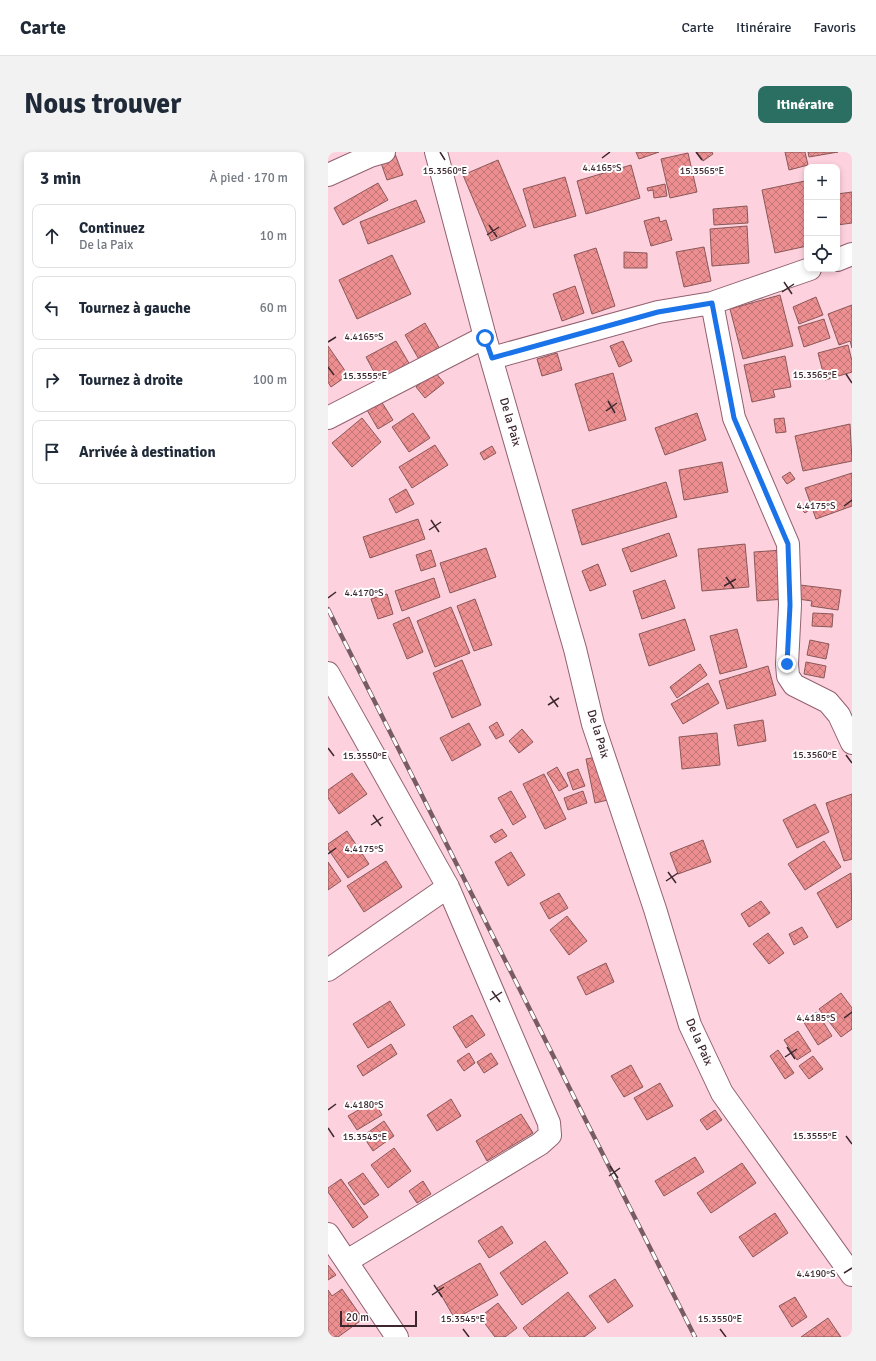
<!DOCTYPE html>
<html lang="fr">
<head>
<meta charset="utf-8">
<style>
	:root { --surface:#fff; --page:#f2f2f3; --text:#1f2937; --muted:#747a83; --line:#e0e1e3; --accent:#2a6f62 }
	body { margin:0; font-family:Signika,sans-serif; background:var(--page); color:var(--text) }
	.controls { position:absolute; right:12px; top:12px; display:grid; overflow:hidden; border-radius:8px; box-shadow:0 2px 6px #0003 }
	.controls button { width:36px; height:36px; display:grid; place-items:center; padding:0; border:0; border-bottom:1px solid var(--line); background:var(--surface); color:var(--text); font:20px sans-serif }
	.scale { position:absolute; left:12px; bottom:10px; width:77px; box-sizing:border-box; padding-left:4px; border:2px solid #3c272e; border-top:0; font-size:11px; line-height:14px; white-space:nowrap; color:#3c272e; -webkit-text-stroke:3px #fff; paint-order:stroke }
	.stop { position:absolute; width:12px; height:12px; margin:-9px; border:3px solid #1a73e8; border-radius:50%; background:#fff }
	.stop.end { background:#1a73e8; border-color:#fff; box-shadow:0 1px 4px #0008 }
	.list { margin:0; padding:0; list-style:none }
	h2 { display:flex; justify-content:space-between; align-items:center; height:52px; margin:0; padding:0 16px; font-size:17px }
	h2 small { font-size:13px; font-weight:400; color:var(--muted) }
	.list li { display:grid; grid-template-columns:26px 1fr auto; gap:12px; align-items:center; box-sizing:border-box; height:64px; margin:0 8px 8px; padding:0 8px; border:1px solid var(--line); border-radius:8px }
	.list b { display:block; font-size:15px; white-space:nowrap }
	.list p { margin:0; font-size:13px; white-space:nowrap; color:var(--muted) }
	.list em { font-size:13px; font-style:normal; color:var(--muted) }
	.icon { flex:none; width:22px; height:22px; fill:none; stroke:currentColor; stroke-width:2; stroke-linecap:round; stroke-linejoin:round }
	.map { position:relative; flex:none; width:524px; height:1185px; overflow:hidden; border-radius:8px }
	header { display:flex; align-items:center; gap:24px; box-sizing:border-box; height:56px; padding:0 20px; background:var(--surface); border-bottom:1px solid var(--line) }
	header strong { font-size:19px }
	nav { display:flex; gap:22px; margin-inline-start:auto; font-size:14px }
	.intro { display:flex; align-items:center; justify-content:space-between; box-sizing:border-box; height:96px; padding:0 24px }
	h1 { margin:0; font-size:28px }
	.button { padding:10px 18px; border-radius:8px; background:var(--accent); color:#fff; font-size:14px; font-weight:700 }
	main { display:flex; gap:24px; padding:0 24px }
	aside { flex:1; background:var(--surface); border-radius:8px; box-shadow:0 2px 6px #0003 }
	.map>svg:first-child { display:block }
</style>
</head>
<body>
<header>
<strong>Carte</strong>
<nav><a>Carte</a><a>Itinéraire</a><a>Favoris</a></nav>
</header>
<div class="intro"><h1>Nous trouver</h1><a class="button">Itinéraire</a></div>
<main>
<aside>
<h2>3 min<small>À pied · 170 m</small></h2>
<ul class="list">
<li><svg class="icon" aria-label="ahead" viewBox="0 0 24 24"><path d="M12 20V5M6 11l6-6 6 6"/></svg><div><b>Continuez</b><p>De la Paix</p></div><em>10 m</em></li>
<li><svg class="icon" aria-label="left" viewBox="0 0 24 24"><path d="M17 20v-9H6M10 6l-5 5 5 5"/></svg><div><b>Tournez à gauche</b></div><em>60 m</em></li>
<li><svg class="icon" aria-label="right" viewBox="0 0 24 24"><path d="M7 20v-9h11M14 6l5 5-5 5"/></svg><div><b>Tournez à droite</b></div><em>100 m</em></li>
<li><svg class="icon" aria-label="arrive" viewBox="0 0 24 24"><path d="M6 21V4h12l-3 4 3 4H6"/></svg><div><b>Arrivée à destination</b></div></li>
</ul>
</aside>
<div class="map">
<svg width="524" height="1185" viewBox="0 0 524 1185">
	<defs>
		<pattern id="building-cross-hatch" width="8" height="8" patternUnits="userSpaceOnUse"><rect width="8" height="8" fill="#ed8f91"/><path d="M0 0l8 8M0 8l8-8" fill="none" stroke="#c17577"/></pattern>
	</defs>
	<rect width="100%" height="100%" fill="#fed1de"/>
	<path fill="url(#building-cross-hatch)" stroke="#895858" d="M308,0H331L311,7Z
		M369,0H384L385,2L375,9Z
		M457,0H477L480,13L461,18Z
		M480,0H510L481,5Z
		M360,1L369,40L342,46L333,7Z
		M67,2L75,23L59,28L52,8Z
		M170,8L198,74L163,89L135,23Z
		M303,13L312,46L258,62L249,29Z
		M237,25L248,64L206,76L195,37Z
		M477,29L479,38V94L447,101L434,38Z
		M50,31L60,48L15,73L6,56Z
		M337,32L339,44L326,46L325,38L320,39L319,36Z
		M524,40V71L509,73V42Z
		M88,48L97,70L40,92L32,70Z
		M419,54L420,71L386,73L385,57Z
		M331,65L332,70L338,68L344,88L323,94L316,69Z
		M419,74L421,111L384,114L382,77Z
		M376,95L383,129L356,135L348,100Z
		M268,96L287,154L264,162L246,103Z
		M296,100L319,101V116H296Z
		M64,103L83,142L29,167L11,128Z
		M247,134L256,161L234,169L225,142Z
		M452,143L465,194L415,207L402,157Z
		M488,145L495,163L471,172L465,155Z
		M524,153V196L522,189L511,193L500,162Z
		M496,167L502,186L476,195L470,175Z
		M97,171L113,199L93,211L77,183Z
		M68,189L82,213L51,229L38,205Z
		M295,189L304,209L291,215L282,194Z
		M520,193L524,209V220L497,228L490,201Z
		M0,194L20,223L3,235L0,230Z
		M229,201L234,218L214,224L209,207Z
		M457,204L463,235L445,238L447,245L424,250L416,213Z
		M107,220L116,231L97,246L88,235Z
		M285,221L298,268L261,279L247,232Z
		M53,249L65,268L50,277L39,258Z
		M85,261L102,286L81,300L64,275Z
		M369,261L378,288L337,303L327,276Z
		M34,266L53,290L24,315L4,291Z
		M456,266L458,280L448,281L446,267Z
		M522,272L524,309L475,319L467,284Z
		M107,293L120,313L84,336L71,315Z
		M164,294L168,301L156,308L152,301Z
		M394,310L400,340L356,348L351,318Z
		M462,320L467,327L459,332L454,325Z
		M524,321V354L488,367L477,336Z
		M338,330L349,365L254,393L244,358Z
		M78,337L86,352L68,361L61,347Z
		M477,352L481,358L477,361L472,356Z
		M90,367L97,387L42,406L35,385Z
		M341,381L349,404L303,420L294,397Z
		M417,392L421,435L374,439L370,397Z
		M158,396L168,425L122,441L112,411Z
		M103,398L108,414L93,419L88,403Z
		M455,398L458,447L429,449L426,400Z
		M270,412L278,433L262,439L254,419Z
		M106,426L112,445L74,459L67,439Z
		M337,428L347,456L314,467L305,439Z
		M472,433L513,438L510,458L483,454L484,449L470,447Z
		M59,442L65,462L50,467L43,447Z
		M147,447L164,493L146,499L129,454Z
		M123,455L142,501L107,515L89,469Z
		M485,461L505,462L504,475L484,474Z
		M81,465L95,500L79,507L65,472Z
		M357,467L367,498L321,514L311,482Z
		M409,477L419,515L392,522L382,484Z
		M482,488L501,492L498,507L479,503Z
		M134,508L153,553L124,566L105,521Z
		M478,510L498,514L496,526L476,522Z
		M372,512L379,523L349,546L342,535Z
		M440,514L448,543L399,557L391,529Z
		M380,531L391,551L355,572L343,552Z
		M435,568L438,589L410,594L406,573Z
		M169,570L176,583L168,587L161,575Z
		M141,571L153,593L124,609L112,586Z
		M194,577L205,590L191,601L181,589Z
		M389,581L392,613L354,617L351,585Z
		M275,604L284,647L267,651L258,607Z
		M229,615L240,634L231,639L219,621Z
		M250,617L257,634L245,638L239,621Z
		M24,621L39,642L11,662L0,646V638Z
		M216,622L238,667L217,677L195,632Z
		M183,639L198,665L185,673L170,646Z
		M255,639L259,651L240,658L236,646Z
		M524,642V707L516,709L498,651Z
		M487,652L501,680L469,696L455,668Z
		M174,677L179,684L167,691L162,684Z
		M19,679L41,712L20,726L0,697V692Z
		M375,688L383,710L350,722L342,701Z
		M496,689L513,715L477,738L460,712Z
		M183,700L197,723L180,734L167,710Z
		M58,709L74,735L36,760L19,734Z
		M0,710L13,729L0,738Z
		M523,721L524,767L509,776L489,741Z
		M231,741L240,756L221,767L212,751Z
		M433,749L442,761L421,775L413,762Z
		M239,764L259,789L241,803L222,778Z
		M474,775L480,785L466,793L461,782Z
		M440,781L456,801L441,812L425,792Z
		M278,811L286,830L258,843L249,825Z
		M513,841L524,856V877L513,885L491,857Z
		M62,849L77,873L40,896L25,872Z
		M489,860L504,884L490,893L475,869Z
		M144,863L157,883L138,896L125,875Z
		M470,879L483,899L469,908L456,888Z
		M63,892L69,902L35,924L29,914Z
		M450,898L466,921L457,927L442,904Z
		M141,901L147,911L136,919L129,909Z
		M163,901L170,912L156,921L149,910Z
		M485,904L495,917L481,927L471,914Z
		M303,913L315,935L296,945L283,924Z
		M332,931L345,954L319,968L306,946Z
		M123,947L133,964L109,979L99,963Z
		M46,949L54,963L29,978L20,964Z
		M387,958L394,968L379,978L372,968Z
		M193,962L205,981L159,1009L148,989Z
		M56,969L66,984L45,999L35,984Z
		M66,996L83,1019L60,1036L43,1013Z
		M367,1005L376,1020L336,1044L327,1029Z
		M414,1011L428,1031L383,1061L369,1041Z
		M35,1021L51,1043L36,1053L20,1031Z
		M13,1027L40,1065L25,1076L0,1040V1036Z
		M95,1029L103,1042L89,1051L81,1039Z
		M447,1061L460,1081L425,1105L411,1085Z
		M174,1074L185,1091L161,1106L150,1089Z
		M217,1089L240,1121L194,1153L172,1121Z
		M152,1111L170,1143L127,1167L109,1136Z
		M0,1113L8,1123L0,1128Z
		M287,1127L305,1154L280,1171L261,1144Z
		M14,1137L35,1167L10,1185H0V1138L4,1144Z
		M240,1140L268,1176L256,1185H202L195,1176Z
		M467,1145L479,1165L464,1175L451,1154Z
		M170,1151L189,1176L177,1185H167L152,1165Z
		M500,1166L513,1185H473Z"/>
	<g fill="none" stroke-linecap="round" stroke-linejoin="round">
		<defs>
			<path id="minor" d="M0,23L42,4L56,0
				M509,108L524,102
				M384,151L406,266L460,392L462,453L459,512L460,524L466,533L500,550L511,563L524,591
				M164,206L330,160L384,151L482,117
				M0,266L157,185
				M0,521L120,735L221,971L222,983L212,992L19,1109
				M0,818L120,735
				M0,1082L69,1185"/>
			<path id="tertiary" d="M108,0L157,185L247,497L265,572L327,757L362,873L394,941L524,1123"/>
		</defs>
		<use href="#minor" stroke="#926170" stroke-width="24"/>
		<use href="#tertiary" stroke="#926170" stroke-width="24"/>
		<use href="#minor" stroke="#fff" stroke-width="22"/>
		<use href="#tertiary" stroke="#fff" stroke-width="22"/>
		<defs>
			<path id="rail" d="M0,457L367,1185"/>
		</defs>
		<use href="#rail" stroke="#785c65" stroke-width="4.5"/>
		<use href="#rail" stroke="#fff" stroke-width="3" stroke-dasharray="9" stroke-linecap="butt"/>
	</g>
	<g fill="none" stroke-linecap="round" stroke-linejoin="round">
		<path stroke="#1a73e8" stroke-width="5" d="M157,186L164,206L330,160L384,151L406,266L460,392L462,453L459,512"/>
	</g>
	<path fill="none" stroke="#3c272e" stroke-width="1.5" d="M112,0L117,8M368,0L374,8M274,6L282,0M161,73L169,85M159,83L171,75M456,130L464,142M454,140L466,132M0,190L8,185M0,215L6,223M518,222L524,231M280,249L287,261M278,259L289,251M516,354L524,348M103,368L111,380M101,378L113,370M398,425L406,436M396,434L408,427M0,446L8,440M222,544L230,555M220,553L231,546M0,596L6,604M518,603L524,611M45,663L53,674M43,673L55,665M0,702L8,696M340,720L348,731M338,729L350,721M164,839L172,850M162,848L174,840M516,866L524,860M459,895L467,907M457,905L469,897M0,958L8,952M0,976L6,985M518,984L524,992M282,1014L290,1026M281,1024L292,1016M516,1121L524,1116M106,1133L114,1145M104,1143L116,1135M135,1177L141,1185M392,1177L398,1185"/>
	<g text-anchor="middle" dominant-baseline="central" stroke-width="4" stroke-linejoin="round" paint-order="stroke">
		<g font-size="12" fill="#3c272e" stroke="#fff">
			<text transform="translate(182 270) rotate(74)">De la Paix</text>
			<text transform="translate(270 582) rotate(73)">De la Paix</text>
			<text transform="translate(371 890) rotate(66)">De la Paix</text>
		</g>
	</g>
	<g font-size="10" text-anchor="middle" fill="#3c272e" stroke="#fff" stroke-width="4" stroke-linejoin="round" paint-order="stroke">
		<text x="274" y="19">4.4165°S</text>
		<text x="117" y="22">15.3560°E</text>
		<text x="374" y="22">15.3565°E</text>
		<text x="36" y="188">4.4165°S</text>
		<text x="487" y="226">15.3565°E</text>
		<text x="37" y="227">15.3555°E</text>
		<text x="488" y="357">4.4175°S</text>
		<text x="36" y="444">4.4170°S</text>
		<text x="487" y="606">15.3560°E</text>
		<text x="37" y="607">15.3550°E</text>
		<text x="36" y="700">4.4175°S</text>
		<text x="488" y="869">4.4185°S</text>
		<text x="36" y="956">4.4180°S</text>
		<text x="487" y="987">15.3555°E</text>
		<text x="37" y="988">15.3545°E</text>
		<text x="488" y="1125">4.4190°S</text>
		<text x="135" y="1170">15.3545°E</text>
		<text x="392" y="1170">15.3550°E</text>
	</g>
</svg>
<div class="controls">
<button>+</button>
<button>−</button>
<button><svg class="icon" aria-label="locate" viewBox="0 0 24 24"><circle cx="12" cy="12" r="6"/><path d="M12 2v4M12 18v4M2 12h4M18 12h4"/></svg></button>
</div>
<div class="scale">20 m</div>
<div class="stop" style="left:157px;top:186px"></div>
<div class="stop end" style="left:459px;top:512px"></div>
</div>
</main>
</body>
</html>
